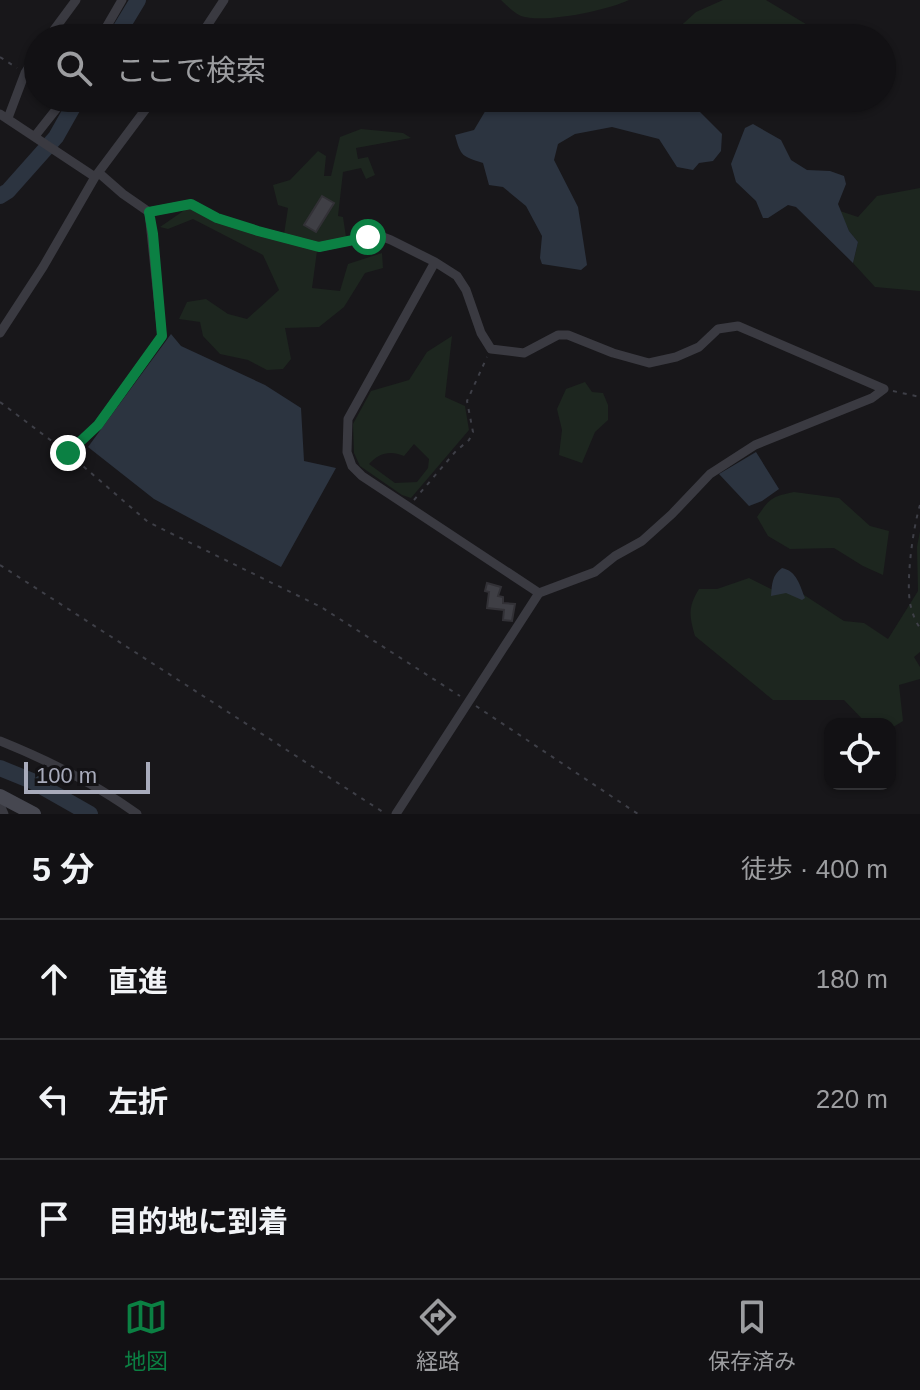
<!DOCTYPE html>
<html lang="ja">
<head>
<meta charset="utf-8">
<style>
	:root { --surface:#121114; --page:#1b1a1d; --text:#f1f3f6; --muted:#9c9da0; --line:#313134; --accent:#0b8043 }
	body { margin:0; font-family:Helvetica,"Noto Sans JP",sans-serif; background:var(--page); color:var(--text) }
	.controls { position:absolute; right:24px; bottom:24px; display:grid; overflow:hidden; border-radius:16px; box-shadow:0 2px 6px #0004 }
	.controls button { width:72px; height:72px; display:grid; place-items:center; padding:0; border:0; border-bottom:2px solid var(--line); background:var(--surface); color:var(--text); font:40px sans-serif }
	.scale { position:absolute; left:24px; bottom:20px; width:126px; box-sizing:border-box; padding-left:8px; border:4px solid #a8abbb; border-top:0; font-size:22px; line-height:28px; white-space:nowrap; color:#a8abbb; -webkit-text-stroke:6px #131215; paint-order:stroke }
	.stop { position:absolute; width:24px; height:24px; margin:-18px; border:6px solid #0b8043; border-radius:50%; background:#fff }
	.stop.end { background:#0b8043; border-color:#fff; box-shadow:0 2px 8px #0008 }
	.list { margin:0; padding:0; list-style:none }
	h2 { display:flex; justify-content:space-between; align-items:center; height:104px; margin:0; padding:0 32px; font-size:34px }
	h2 small { font-size:26px; font-weight:400; color:var(--muted) }
	.list li { display:grid; grid-template-columns:52px 1fr auto; gap:24px; align-items:center; box-sizing:border-box; height:120px; padding:0 32px; border-top:2px solid var(--line) }
	.list b { display:block; font-size:30px; white-space:nowrap }
	.list em { font-size:26px; font-style:normal; color:var(--muted) }
	.icon { flex:none; width:44px; height:44px; fill:none; stroke:currentColor; stroke-width:2; stroke-linecap:round; stroke-linejoin:round }
	.map { position:relative; flex:none; width:920px; height:814px; overflow:hidden }
	.search { position:absolute; background:var(--surface); box-shadow:0 2px 6px #0004; left:24px; right:24px; top:24px; height:88px; display:flex; align-items:center; gap:20px; box-sizing:border-box; padding:0 28px; border-radius:44px; color:var(--muted); font-size:30px }
	.sheet { height:464px; background:var(--surface) }
	nav { display:flex; justify-content:space-around; align-items:center; box-sizing:border-box; height:112px; border-top:2px solid var(--line); background:var(--surface); font-size:22px; color:var(--muted) }
	nav a { display:grid; justify-items:center; gap:4px }
	nav .on { color:var(--accent) }
	.map>svg:first-child { display:block }
</style>
</head>
<body>
<div class="map">
<svg width="920" height="814" viewBox="0 0 920 814">
	<rect width="100%" height="100%" fill="#18171a"/>
	<path fill="#1d261f" fill-rule="evenodd" d="M501,0H629C608,10 544,24 521,16C514,13 507,6 501,0Z
		M723,0H766L829,38H672L673,33L696,12Z
		M361,129L403,133L411,138L356,148L358,159L368,157L375,175L366,179L361,168L343,172L338,216L343,217L346,237L317,251L312,288L340,291L348,264L382,253L383,268L365,273L344,307L319,327L285,328L291,359L283,369L267,370L248,360L220,354L203,336L200,322L179,319L187,302L206,299L228,314L247,319L279,290L263,255L193,219L168,229L160,227L189,207L283,241L288,208L278,205L273,185L290,180L318,151L326,156L324,176H331L340,137Z
		M920,188V291L875,287L853,263L858,242L849,231L840,211L858,217L877,196Z
		M452,336L445,397L465,406L469,430L411,498L402,495L360,466L354,453L353,424L371,391L409,380L427,352ZM414,444L429,459L428,468L417,482L395,483L369,464C379,453 390,450 404,456Z
		M585,382L592,392L603,393L608,405V420L595,432L582,463L559,455L562,430L557,409L566,389Z
		M794,492L839,498L870,526L889,531L883,575L863,566L834,548L790,549L768,536L757,517C770,498 771,497 794,492Z
		M920,531V652L914,657L920,667V679L899,685L903,721L890,729V724H867L844,700H773L695,636C689,615 688,607 699,589H717L749,578L777,592L798,591L844,621L864,623L888,639L918,591L917,547Z"/>
	<path fill="#2c3440" d="M493,98H686L722,134L721,151L713,161L699,163L693,170L677,167L659,139L612,127L575,134L558,144L554,160L578,207L587,265L581,270L542,264L540,258L542,236L526,206L503,187L489,185L483,163C462,156 461,157 455,135L474,130Z
		M753,124L781,140L791,160L807,170L830,171L844,176L846,184L838,204L849,231L858,242L853,263L796,207L788,205L768,218H763L756,201L736,182L731,164L745,128Z
		M171,334L181,346L265,385L301,408L304,461L336,468L281,567L154,499L88,447Z
		M756,452L779,489L762,501L749,506L719,474Z
		M782,568C797,571 800,586 805,598L802,600L786,593L771,596C772,584 772,575 782,568Z"/>
	<g fill="none" stroke-linecap="round" stroke-linejoin="round">
		<path stroke="#2c3440" stroke-width="16" d="M115,38L138,0
			M0,196L8,191L56,137L78,98
			M0,768L32,781L90,814"/>
	</g>
	<path fill="#3f3f45" stroke="#323136" stroke-width="2" d="M322,196L334,203L316,232L304,225Z
		M487,583L501,587L498,596L503,597V603L515,604L512,621L503,620L504,610L487,608L489,592L485,591Z"/>
	<g fill="none" stroke-linecap="round" stroke-linejoin="round">
		<path stroke="#3e3f47" stroke-width="2" stroke-dasharray="4 6" stroke-linecap="butt" d="M0,57L17,68
			M893,391L920,397
			M0,402L61,448
			M76,460L148,522L321,607L460,696
			M414,500L456,451L469,440L473,432L467,401L487,357
			M920,505C913,528 906,579 910,603C912,612 915,621 920,628
			M0,565L386,814
			M476,706L638,814"/>
		<path stroke="#3a3a41" stroke-width="9" d="M48,38L76,0
			M100,38L122,0
			M199,38L224,0
			M0,114L95,177
			M8,118L25,73L38,53
			M35,136L65,98
			M149,212L191,204L217,218L258,231L319,247L368,237H383L391,240L435,262L457,276L466,290L481,333L491,349L524,353L558,335H568L613,353L649,363L676,357L699,347L718,329L738,326L884,389L872,398L755,445L710,474L672,514L642,541L615,556L595,572L539,593L396,814
			M435,262L348,419L347,452L352,466L362,476L539,593
			M0,333L43,267L95,177L154,98
			M68,453L98,425L162,336L149,212L123,194L99,173
			M0,741C47,760 96,784 137,814
			M0,805L4,814"/>
		<path stroke="#464750" stroke-width="14" d="M0,796L34,814"/>
	</g>
	<g fill="none" stroke-linecap="round" stroke-linejoin="round">
		<path stroke="#0b8043" stroke-width="10" d="M68,453L98,425L162,336L153,234L149,212L191,204L217,218L258,231L319,247L368,237"/>
	</g>
</svg>
<div class="controls">
<button><svg class="icon" aria-label="locate" viewBox="0 0 24 24"><circle cx="12" cy="12" r="6"/><path d="M12 2v4M12 18v4M2 12h4M18 12h4"/></svg></button>
</div>
<div class="scale">100 m</div>
<div class="stop" style="left:368px;top:237px"></div>
<div class="stop end" style="left:68px;top:453px"></div>
<div class="search"><svg class="icon" aria-label="search" viewBox="0 0 24 24"><circle cx="10" cy="10" r="6"/><path d="M15 15l6 6"/></svg>ここで検索</div>
</div>
<section class="sheet">
<h2>5 分<small>徒歩 · 400 m</small></h2>
<ul class="list">
<li><svg class="icon" aria-label="ahead" viewBox="0 0 24 24"><path d="M12 20V5M6 11l6-6 6 6"/></svg><div><b>直進</b></div><em>180 m</em></li>
<li><svg class="icon" aria-label="left" viewBox="0 0 24 24"><path d="M17 20v-9H6M10 6l-5 5 5 5"/></svg><div><b>左折</b></div><em>220 m</em></li>
<li><svg class="icon" aria-label="arrive" viewBox="0 0 24 24"><path d="M6 21V4h12l-3 4 3 4H6"/></svg><div><b>目的地に到着</b></div></li>
</ul>
</section>
<nav>
<a class="on"><svg class="icon" aria-label="map" viewBox="0 0 24 24"><path d="M3 6l6-2 6 2 6-2v14l-6 2-6-2-6 2zM9 4v14M15 6v14"/></svg>地図</a>
<a><svg class="icon" aria-label="directions" viewBox="0 0 24 24"><path d="M12 3l9 9-9 9-9-9zM9 14v-3h6M13 9l2 2-2 2"/></svg>経路</a>
<a><svg class="icon" aria-label="saved" viewBox="0 0 24 24"><path d="M7 4h10v16l-5-4-5 4z"/></svg>保存済み</a>
</nav>
</body>
</html>
